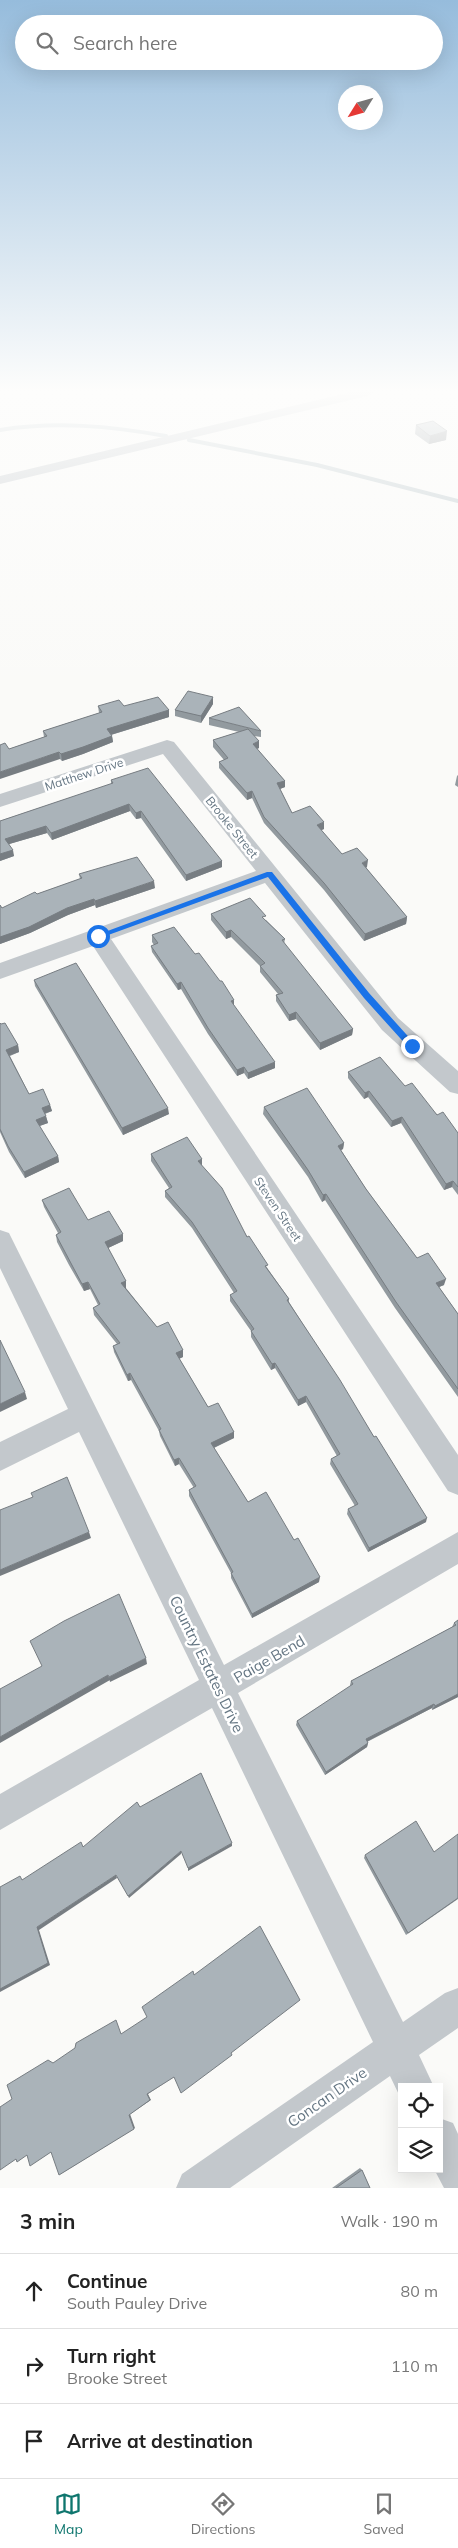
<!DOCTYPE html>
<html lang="en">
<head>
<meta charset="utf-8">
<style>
	:root { --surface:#fff; --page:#f6f6f6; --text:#222; --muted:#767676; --line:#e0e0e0; --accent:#0f766e }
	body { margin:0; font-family:Mulish,sans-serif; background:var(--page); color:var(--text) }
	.controls { position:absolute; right:15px; bottom:15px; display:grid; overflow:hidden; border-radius:0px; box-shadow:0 5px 20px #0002 }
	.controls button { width:45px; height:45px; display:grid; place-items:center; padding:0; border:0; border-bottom:1px solid var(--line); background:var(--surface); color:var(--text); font:25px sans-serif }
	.compass { position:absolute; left:338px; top:85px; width:45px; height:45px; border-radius:50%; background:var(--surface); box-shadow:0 5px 20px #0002; rotate:233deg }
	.stop { position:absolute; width:15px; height:15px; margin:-11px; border:4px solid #1a73e8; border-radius:50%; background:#fff }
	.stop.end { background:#1a73e8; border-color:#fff; box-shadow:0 1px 5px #0008 }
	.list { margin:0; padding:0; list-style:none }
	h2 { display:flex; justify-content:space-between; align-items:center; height:65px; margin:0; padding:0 20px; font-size:21px }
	h2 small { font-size:16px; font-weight:400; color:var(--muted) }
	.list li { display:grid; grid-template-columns:32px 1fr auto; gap:15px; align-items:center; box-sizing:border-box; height:75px; padding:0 20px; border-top:1px solid var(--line) }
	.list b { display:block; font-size:19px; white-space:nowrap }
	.list p { margin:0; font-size:16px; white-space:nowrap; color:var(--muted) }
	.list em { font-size:16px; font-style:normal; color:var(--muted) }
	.icon { flex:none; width:28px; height:28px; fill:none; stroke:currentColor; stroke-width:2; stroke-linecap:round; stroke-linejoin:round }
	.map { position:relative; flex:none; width:458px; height:2188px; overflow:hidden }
	.search { position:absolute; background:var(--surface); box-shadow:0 5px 20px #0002; left:15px; right:15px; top:15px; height:55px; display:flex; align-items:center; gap:12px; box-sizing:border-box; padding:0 18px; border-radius:28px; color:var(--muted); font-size:19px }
	.sheet { height:290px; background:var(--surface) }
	nav { display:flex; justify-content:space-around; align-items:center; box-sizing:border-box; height:70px; border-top:1px solid var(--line); background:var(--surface); font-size:14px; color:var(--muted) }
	nav a { display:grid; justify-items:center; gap:2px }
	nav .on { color:var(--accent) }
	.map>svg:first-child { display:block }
</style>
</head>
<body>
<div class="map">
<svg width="458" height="2188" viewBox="0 0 458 2188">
	<rect width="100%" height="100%" fill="#fafaf8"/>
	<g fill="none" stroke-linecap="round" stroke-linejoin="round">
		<path stroke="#bbc7cb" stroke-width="4" d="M0,430C56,421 110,426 166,436
			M189,440L317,465L458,501"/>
		<path fill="#c3c8cc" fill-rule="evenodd" d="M351,392H374L367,396L0,484V476Z
			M167,740L174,742L398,1018L458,1071V1094L450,1092L382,1030L265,883L111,939L458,1455V1495L448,1491L93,946L0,979V963L256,871L163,754L0,807V794Z
			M0,1230L9,1233L224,1665L458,1532V1564L238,1693L403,2022L445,1993L458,1988V2028L419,2055L434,2087H402V2101L390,2076L230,2188H176L182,2174L373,2042L212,1708L0,1830V1794L199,1680L79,1432L0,1471V1442L68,1409L0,1268Z
			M439,2118L453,2123L458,2134V2188H444L434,2169H439Z"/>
	</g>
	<path fill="#929a9f" d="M416,425L446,440L429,444L415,434Z
		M213,704L201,723L175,716V710Z
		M98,706H124L169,710V717L111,735L112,736L113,742L83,754L62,761L60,759L9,749L44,737L43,731L99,713Z
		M209,718L261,731V737L254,736L259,741V748L257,749L285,781V787L280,789L292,813L324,829L321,830L342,854L367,867L366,868L407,917L406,924L364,941L324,890L264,823L252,798L247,800L219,768V762L224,760L213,747V740L239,732L209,725Z
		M458,775V787L455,785L457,776Z
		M111,780L222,861V867L186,881L141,818L136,819L130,811L52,840L47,833L9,844L14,856L0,861V821L111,784Z
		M79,874L155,888L96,908L95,905L68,915L30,933L0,944V905L2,908L37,894L80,879Z
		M211,914L266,920L285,939L284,944L353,1029L352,1035L320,1050L296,1019L289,1021L276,1001V995L278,994L260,972V966L231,937L226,939L211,920Z
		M152,935L234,1006L275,1068L248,1079L244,1073L237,1076L208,1034L181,989L178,990L152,952L151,946L154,945L152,942Z
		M34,980L169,1114L123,1135L35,986Z
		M0,1023L18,1045L19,1052L10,1056L29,1094L50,1105L52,1111L45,1114L48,1123L39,1126L58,1156L59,1162L25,1178L9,1152L0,1132Z
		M348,1072L405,1086L458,1133V1195L452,1187L444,1190L401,1123L391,1127L368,1097L364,1099L348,1078Z
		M264,1107L344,1143L343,1149L341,1150L366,1189L417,1258L444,1285L439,1287L458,1314V1397L395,1308L325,1200L322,1202L308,1177L263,1114Z
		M151,1154L202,1159V1166L268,1269L289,1299V1302L374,1437L426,1522L368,1552L347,1514L348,1509L355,1506L330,1464L331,1459L337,1456L306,1402L298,1406L275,1368L271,1370L251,1337V1331L230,1301V1295L234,1293L192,1228L165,1197V1191L169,1188L151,1161Z
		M42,1200L88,1220L123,1241L108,1248L126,1281V1288L157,1327L183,1350V1357L179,1358L208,1407L234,1432V1438L214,1448L248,1502L319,1582L252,1618L231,1578V1573L189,1496V1490L194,1488L179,1464L175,1466L160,1436L159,1431L131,1380L128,1381L114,1352L113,1346L117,1344L94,1315L93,1308L98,1305L90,1289L84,1291L69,1265L57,1242L56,1235L58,1233L44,1207Z
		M458,1620V1697L432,1710V1708L367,1742L368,1743L367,1747L325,1775L296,1725L297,1721L351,1686L350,1685L351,1681L452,1627L454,1623Z
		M365,1855L458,1899L406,1935L364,1858Z
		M360,2168L362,2170L370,2188H332Z"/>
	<path fill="#777d82" d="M447,431L446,440L429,444L430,436Z
		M213,697V704L201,723V716Z
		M169,710V717L107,736V729Z
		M112,736L113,742L83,754L62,761L61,754Z
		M259,741V748L253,750V744Z
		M59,752L60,759L0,779V772Z
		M285,781V787L277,790V783Z
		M252,791V798L247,800V793Z
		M129,804L130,811L52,840L51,833Z
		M141,811V818L136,819V813Z
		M324,822V829L317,832V825Z
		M46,826L47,833L6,845L5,839Z
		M13,850L14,856L0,861V854Z
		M368,860L367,867L361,869L362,863Z
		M222,861V867L186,881V875Z
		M154,881L155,888L96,908L95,901Z
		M94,899L95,905L68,915L30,933L0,944V937L67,908Z
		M407,917L406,924L364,941L365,934Z
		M231,930V937L226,939V932Z
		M181,982V989L178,990L177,984Z
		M234,1000V1006L231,1001Z
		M296,1012V1019L289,1021V1015Z
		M353,1029L352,1035L320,1050V1043Z
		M18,1045L19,1052L8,1056L6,1050Z
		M275,1062V1068L248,1079V1073Z
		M244,1067V1073L237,1076V1070Z
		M369,1091L368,1097L364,1099L365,1093Z
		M50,1105L52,1111L43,1114L42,1108Z
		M168,1108L169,1114L123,1135L122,1128Z
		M46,1116L48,1123L37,1127L36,1120Z
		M402,1117L401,1123L391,1127L392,1121Z
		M344,1143L343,1149L337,1152L338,1146Z
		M58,1156L59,1162L25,1178L24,1172Z
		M202,1159V1166L198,1168V1161Z
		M453,1181L452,1187L444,1190L446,1184Z
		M326,1194L325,1200L322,1202L323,1195Z
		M123,1234V1241L106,1249L105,1242Z
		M446,1279L444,1285L434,1289L436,1283Z
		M126,1281V1288L122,1290L121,1283Z
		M88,1282L90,1289L84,1291L82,1284Z
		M183,1350V1357L177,1360L176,1353Z
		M275,1363V1368L271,1370L272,1364Z
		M130,1373L131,1380L128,1381L127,1375Z
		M25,1392L27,1399L0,1412V1404Z
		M306,1396V1402L298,1406V1400Z
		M234,1432V1438L211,1449V1443Z
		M179,1458V1464L175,1466L174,1460Z
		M427,1518L426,1522L368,1552L369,1548Z
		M89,1532L91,1538L0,1576V1570Z
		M320,1577L319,1582L252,1618V1614Z
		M146,1658L147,1664L110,1682L109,1677Z
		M108,1675L110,1680L0,1743V1737Z
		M458,1694V1697L432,1710L435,1706Z
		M434,1704L432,1708L364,1743L366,1739Z
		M368,1743L367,1747L325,1775L326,1772Z
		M232,1843V1846L188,1871V1868Z
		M181,1851V1854L129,1898L128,1896Z
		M116,1875L117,1878L39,1930L50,1965L0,1992V1989L37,1927Z
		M174,2077L148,2094L151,2100L130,2114L135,2128L59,2175L129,2115L147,2094Z"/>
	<path fill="#aab3b9" stroke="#777d82" d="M433,421L447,431L430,436L416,425Z
		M188,691L213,697L201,716L175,710Z
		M158,697L169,710L107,729L112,736L83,747L61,754L59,752L0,772V745L5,743L9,749L47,736L43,731L102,712L98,706L119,700L124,706Z
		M239,707L261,731L209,718Z
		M248,729L259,741L253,744L285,781L277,783L292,813L310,806L324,822L317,825L342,854L357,848L368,860L362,863L407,917L365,934L324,883L264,817L252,791L247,793L219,762L228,758L213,740Z
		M148,768L222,861L186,875L141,811L136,813L129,804L51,833L46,826L5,839L13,850L0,854V821L113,783L111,780Z
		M137,857L154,881L95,901L94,899L67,908L29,927L0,937V905L2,908L35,892L37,894L82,878L79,874Z
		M250,898L266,916L262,917L285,939L282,940L353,1029L320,1043L296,1012L289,1015L276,995L283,993L260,966L265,963L231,930L226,932L211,914Z
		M174,927L195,954L199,953L220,981H222L234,1000L231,1001L275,1062L248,1073L244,1067L237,1070L208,1028L181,982L177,984L151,946L158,943L152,935Z
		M76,963L168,1108L122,1128L34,980Z
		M0,1023L1,1024L5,1023L18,1045L6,1050L29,1094L43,1089L50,1105L42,1108L46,1116L36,1120L58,1156L24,1172L8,1146L0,1129Z
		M380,1057L405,1086L412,1083L437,1115L443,1112L458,1133V1187L453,1181L446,1184L402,1117L392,1121L369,1091L365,1093L348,1072Z
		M307,1088L344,1143L338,1146L366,1189L417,1258L428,1253L446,1279L436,1283L458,1314V1389L396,1302L326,1194L323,1195L308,1170L264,1107Z
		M187,1137L202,1159L198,1161L222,1188L247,1237L249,1236L268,1265L265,1266L289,1299L287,1300L340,1380L374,1437L376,1436L427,1518L369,1548L348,1509L358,1504L331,1459L340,1454L306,1396L298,1400L275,1363L272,1364L251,1331L254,1329L230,1295L237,1291L192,1222L165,1191L172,1187L151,1154Z
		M69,1188L88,1220L109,1211L123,1234L105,1242L126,1281L121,1283L157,1327L168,1322L183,1350L176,1353L208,1407L218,1403L234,1432L211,1443L248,1502L266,1492L294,1540L298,1538L320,1577L252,1614L231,1573L233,1572L189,1490L196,1486L179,1458L174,1460L159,1430L161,1429L130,1373L127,1375L113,1346L120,1343L93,1308L100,1304L88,1282L82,1284L56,1235L61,1232L42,1200Z
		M0,1340L25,1392L0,1404Z
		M67,1477L89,1532L0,1570V1510L33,1497L31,1493Z
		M119,1594L146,1658L109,1677L108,1675L0,1737V1689L42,1666L30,1641L64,1621Z
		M458,1620V1694L435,1706L434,1704L366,1739L368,1743L326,1772L297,1721L353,1684L351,1681L456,1625L454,1623Z
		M201,1773L232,1843L188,1868L181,1851L128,1896L116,1875L37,1927L48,1963L0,1989V1887L20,1876L22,1880L81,1842L83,1847L137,1802L140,1807Z
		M416,1821L434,1852L458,1834V1898L408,1933L365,1855Z
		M260,1926L300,2000L231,2053L232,2055L181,2093L174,2077L147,2094L150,2100L129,2115L134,2129L59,2175L51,2152L30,2166L27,2155L17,2162L16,2159L0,2170V2107L12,2099L7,2085L48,2060L53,2063L75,2048L76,2043L116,2020L121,2034L147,2017L142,2007L193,1971L194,1975Z
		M362,2170L370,2188H336Z"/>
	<linearGradient id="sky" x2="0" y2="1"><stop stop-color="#96bcdc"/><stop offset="0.56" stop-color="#fdfdfc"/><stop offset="1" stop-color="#fdfdfc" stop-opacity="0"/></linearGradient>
	<rect width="458" height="698" fill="url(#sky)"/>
	<path fill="#1a73e8" d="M267,872H272L369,993L415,1044V1048H409L364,998L268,877L100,938L94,936Z"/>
	<g text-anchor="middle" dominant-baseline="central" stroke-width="5" stroke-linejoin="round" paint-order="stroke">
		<g font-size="12" fill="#657683" stroke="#fff">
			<text transform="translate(84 774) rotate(-18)">Matthew Drive</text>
			<text transform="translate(232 827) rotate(51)">Brooke Street</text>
			<text transform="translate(278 1209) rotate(56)">Steven Street</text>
		</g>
		<g font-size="15" fill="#657683" stroke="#fff">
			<text transform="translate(269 1659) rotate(-30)">Paige Bend</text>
			<text transform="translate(207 1664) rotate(64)">Country Estates Drive</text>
			<text transform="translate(327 2097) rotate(-35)">Concan Drive</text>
		</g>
	</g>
</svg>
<div class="controls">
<button><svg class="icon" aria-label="locate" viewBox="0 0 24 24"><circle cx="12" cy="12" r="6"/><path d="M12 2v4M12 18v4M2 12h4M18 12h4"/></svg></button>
<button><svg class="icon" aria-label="layers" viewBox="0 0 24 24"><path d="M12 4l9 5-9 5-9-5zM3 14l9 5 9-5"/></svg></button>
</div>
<svg class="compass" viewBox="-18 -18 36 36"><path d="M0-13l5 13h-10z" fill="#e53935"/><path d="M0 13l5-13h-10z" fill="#767676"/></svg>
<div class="stop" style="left:98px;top:936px"></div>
<div class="stop end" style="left:412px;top:1046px"></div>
<div class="search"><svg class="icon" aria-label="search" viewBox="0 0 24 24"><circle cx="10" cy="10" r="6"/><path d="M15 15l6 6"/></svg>Search here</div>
</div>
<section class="sheet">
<h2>3 min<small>Walk · 190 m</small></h2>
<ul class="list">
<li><svg class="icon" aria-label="ahead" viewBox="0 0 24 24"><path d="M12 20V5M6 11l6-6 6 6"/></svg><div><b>Continue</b><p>South Pauley Drive</p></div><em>80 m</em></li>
<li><svg class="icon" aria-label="right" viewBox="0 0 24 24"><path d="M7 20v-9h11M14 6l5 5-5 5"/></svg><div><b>Turn right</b><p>Brooke Street</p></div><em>110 m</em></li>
<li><svg class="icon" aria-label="arrive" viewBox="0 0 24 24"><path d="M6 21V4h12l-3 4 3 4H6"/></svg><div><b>Arrive at destination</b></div></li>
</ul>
</section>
<nav>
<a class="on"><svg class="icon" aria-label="map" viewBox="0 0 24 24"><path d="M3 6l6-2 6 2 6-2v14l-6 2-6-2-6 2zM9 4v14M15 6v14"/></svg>Map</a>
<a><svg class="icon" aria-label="directions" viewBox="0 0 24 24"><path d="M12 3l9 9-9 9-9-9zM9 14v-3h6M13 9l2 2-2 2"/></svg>Directions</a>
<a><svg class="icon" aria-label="saved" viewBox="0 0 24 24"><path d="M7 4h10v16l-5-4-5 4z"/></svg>Saved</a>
</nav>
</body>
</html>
